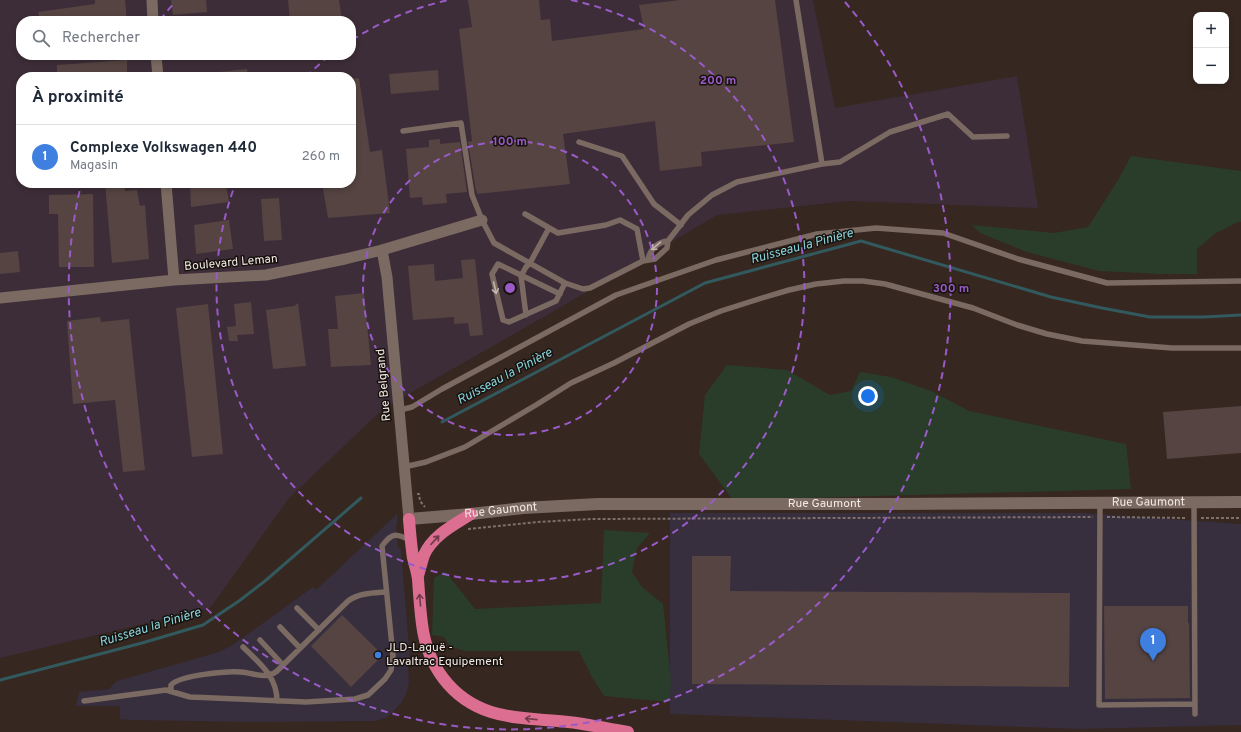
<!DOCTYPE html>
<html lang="fr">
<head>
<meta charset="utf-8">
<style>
	:root { --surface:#fff; --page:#f6f6f7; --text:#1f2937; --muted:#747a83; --line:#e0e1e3; --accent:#726836 }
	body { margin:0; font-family:Overpass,sans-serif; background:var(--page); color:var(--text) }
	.controls { position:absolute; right:12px; top:12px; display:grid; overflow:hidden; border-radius:8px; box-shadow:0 2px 6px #0003 }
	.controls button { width:36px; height:36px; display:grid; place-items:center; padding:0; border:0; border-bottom:1px solid var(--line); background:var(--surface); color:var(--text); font:20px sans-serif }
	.you { position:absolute; left:868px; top:396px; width:14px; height:14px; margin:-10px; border:3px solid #fff; border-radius:50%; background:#1a73e8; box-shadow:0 0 0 6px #1a73e833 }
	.badge { display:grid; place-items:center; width:26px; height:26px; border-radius:50%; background:var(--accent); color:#fff; font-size:13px; font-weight:700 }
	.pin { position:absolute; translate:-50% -33px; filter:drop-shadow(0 1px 2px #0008) }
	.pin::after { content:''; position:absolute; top:21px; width:14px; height:12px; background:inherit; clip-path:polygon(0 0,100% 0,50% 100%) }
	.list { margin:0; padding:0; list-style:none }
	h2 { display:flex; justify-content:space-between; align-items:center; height:52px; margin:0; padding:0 16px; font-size:17px }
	h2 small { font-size:13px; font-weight:400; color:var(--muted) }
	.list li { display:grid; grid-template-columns:26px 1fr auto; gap:12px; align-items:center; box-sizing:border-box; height:64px; padding:0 16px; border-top:1px solid var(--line) }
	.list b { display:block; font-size:15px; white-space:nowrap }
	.list p { margin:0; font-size:13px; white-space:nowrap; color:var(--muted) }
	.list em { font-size:13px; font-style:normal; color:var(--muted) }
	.icon { flex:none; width:22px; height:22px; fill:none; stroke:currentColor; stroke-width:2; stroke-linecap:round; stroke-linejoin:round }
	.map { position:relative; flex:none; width:1241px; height:732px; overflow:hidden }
	.search { position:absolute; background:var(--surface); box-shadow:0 2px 6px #0003; left:16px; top:16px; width:340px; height:44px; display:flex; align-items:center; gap:10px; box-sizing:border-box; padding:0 14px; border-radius:16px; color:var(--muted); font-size:15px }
	.panel { position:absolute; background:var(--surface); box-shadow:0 2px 6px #0003; left:16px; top:72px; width:340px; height:116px; border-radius:16px }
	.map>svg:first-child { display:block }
</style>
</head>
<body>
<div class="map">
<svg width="1241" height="732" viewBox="0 0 1241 732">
	<rect width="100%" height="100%" fill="#362720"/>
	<path fill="#372e3e" d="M670,513H1083L1241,524V725L1081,729L670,714Z
		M397,514V524L396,526L398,547L401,550L410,658L408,662L409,683L407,691L402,702L388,717L376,721L251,722L130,720L120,719V706H76L79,692L109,689L117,681L219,652L231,646L313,587L316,590Z"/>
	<path fill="#3d2d38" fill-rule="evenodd" d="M0,0H813L835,108L1017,76L1038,208L849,201L717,215L556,310L384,408L289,498L210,608L0,658ZM21,21H351V55H21ZM21,77H351V183H21Z"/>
	<path fill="#2a3d2b" d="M1131,156L1241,171V222H1238L1216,233L1197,249V274H1162L1099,271L1027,252L980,233L972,225L1054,233L1088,227L1118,180Z
		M727,365L787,370L830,395L851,391L860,372L891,377L931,391L969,411L1126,444L1131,489L733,500L699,454L705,395Z
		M604,530L650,533L637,548L632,572L642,587L663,604L671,681L669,702L604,696L592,677L579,651H466L450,647L444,637L432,635L434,578L445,571L475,609L601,603Z"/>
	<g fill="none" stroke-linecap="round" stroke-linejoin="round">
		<path stroke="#325a5e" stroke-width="3" d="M442,422L705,283L861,241L1051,297L1102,308L1150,317H1204L1241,315
			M0,680L142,643L203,625L239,601L265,581L361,498"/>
	</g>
	<path fill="#554442" d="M95,0H125L127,21H40L38,12L95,4Z
		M171,0H206L207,12L173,15Z
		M288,0H339L342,21H290Z
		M468,0H539L541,20L550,19L552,41L644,29L639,5L680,0H775L794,142L701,152L702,166L660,171L655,121L563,134L570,184L477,194V191H476L468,142L472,141L459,29L472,27Z
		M127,60V77H57V65Z
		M247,69L248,77H220L219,72Z
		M438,70L439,90L391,94L389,74Z
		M359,78L370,152L382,150L390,213L328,218L322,183H351V79Z
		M440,139V144L460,142L467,192L446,194L447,203L423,205L422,197L410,198L406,149L429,147V140Z
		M105,183H124L125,191L137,190L140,206L145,205L149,259L112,263Z
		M190,183H226L229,202L191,207Z
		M93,194L94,267H59L58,214H49V195Z
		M279,198L282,240L264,241L261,199Z
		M229,220L233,249L196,254L194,225Z
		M18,251L20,272L0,274V253Z
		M475,259L483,335L470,336L468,323L454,324V317L413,320L408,266L434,264L435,281L463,278L461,260Z
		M364,293L371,365L331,367L328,329H338L335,296Z
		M251,302L254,334L237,335L238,341H229L227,327L236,326L234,304Z
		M298,303L306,366L273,369L266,310L294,306Z
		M208,304L223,454L192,457L176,308Z
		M100,317L101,322L129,319L145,470L123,472L115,400L73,404L67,321Z
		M1241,406V453L1167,459L1163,412Z
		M692,556H731L730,591L1070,593L1069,687L692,684Z
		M1104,606H1188V623H1189L1190,698L1105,699Z
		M342,615L383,655L351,687L311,646Z"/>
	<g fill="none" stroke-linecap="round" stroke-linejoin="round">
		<path stroke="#7e716b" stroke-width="2" stroke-dasharray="3 2" stroke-linecap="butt" d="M417,494H419L420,501L425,507
			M1107,517L1187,518
			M1201,518H1241
			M468,529L537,522L591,519L1093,517"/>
		<path stroke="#7b6a62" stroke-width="5.5" d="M403,131L461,123L472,195L482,220L494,243L565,283L583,289L590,288L643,261L637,229L620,220L606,225L558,233L525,214
			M579,142L622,156L654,204L681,225
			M822,164L840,162L890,132L948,114L973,137L1007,136
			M668,241L688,215L712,195L737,182L822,164L796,0
			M643,261L655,259L667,248L668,241C657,242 651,248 648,259
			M560,294L498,264L492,274L503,320L509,322L556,301L565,283
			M526,315L521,276L526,267L530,263L549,228
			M400,410L412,407L442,389L616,295L716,260L817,234L876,228L943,233L1018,259L1107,283L1241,281
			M404,467L426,462L465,447L536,405L571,383L614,363L689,324L721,311L762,298L789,290L816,284L844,281H863L885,284L973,308L1017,325L1047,334L1082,341L1172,348H1241
			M1194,502L1195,714
			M1100,503L1099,705L1195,704
			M297,608L319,630
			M280,627L300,648
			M260,640L283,665
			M243,647C259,663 277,676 277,701
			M171,691V685C180,675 227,671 241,672C254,673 266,680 277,671L348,601C359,593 373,593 386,592
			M84,701L166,690L190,697L306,702L355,699L368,695L385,679L391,670L393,656L382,546C392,532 397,533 411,541"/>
		<path stroke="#7b6a62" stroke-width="11" d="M152,0L153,21
			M156,55L158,77
			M166,183L174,280
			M382,250L387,277L409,519
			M0,298L174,280L266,275L345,259L382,250L482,220"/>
		<path stroke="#7b6a62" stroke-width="12" id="s1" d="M409,519L471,514L523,508L598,504H888L1241,502"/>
		<path stroke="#dc6e91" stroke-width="12" d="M409,519C410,532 411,545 413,558C415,565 417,572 418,579C419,594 420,609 422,624C427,665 451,699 491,712C516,720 543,719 568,722C588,724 608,729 628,732
			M418,576C420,569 422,561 424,555C433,535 454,525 471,514"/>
	</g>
	<defs><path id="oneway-shaft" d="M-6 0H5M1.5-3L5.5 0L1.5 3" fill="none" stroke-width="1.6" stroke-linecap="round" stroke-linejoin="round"/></defs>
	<g stroke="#c2b6b0">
		<use href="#oneway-shaft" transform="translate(656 246) rotate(140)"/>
		<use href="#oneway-shaft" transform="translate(495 288) rotate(77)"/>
	</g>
	<g stroke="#703b4a">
		<use href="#oneway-shaft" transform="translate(435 540) rotate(-47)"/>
		<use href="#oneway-shaft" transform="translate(420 600) rotate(-95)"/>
		<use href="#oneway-shaft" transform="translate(531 719) rotate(-174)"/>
	</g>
	<g fill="none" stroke="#995bc8" stroke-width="2" stroke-dasharray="7 5">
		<circle cx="510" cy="288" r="147"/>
		<path d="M306 77A294 294 0 0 1 329 56M352 40A294 294 0 0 1 449 0M571 0A294 294 0 1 1 235 185"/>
		<path d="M160 20A441 441 0 0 1 175 2M845 2A441 441 0 1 1 81 185"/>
	</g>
	<circle fill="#3f7fe0" stroke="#18120f" stroke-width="1.5" cx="378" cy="655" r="4"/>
	<g text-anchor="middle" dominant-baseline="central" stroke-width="3" stroke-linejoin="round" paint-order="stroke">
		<g font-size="12" fill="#f2e9e4" stroke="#18120f">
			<text transform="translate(231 263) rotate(-5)">Boulevard Leman</text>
			<text transform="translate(384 385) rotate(-95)">Rue Belgrand</text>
			<text stroke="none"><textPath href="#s1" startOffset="740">Rue Gaumont</textPath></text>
			<text stroke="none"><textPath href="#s1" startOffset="416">Rue Gaumont</textPath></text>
			<text stroke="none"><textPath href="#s1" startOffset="92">Rue Gaumont</textPath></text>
		</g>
		<g font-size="12" fill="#f2e9e4" stroke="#18120f" text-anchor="start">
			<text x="386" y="648">JLD-Laguë -<tspan x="386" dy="14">Lavaltrac Equipement</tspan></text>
		</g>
		<g font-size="13" font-style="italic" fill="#89d5dc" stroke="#18120f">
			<text transform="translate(802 247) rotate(-15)">Ruisseau la Pinière</text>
			<text transform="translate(505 377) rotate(-28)">Ruisseau la Pinière</text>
			<text transform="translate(150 628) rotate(-17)">Ruisseau la Pinière</text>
		</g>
	</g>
	<circle cx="510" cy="288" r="6" fill="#995bc8" stroke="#18120f" stroke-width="2"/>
	<g font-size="12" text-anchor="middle" font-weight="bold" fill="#995bc8" stroke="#18120f" stroke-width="3" stroke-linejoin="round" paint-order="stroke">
		<text x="718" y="84">200 m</text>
		<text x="510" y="145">100 m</text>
		<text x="951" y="292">300 m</text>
	</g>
</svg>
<div class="controls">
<button>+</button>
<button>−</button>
</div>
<div class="you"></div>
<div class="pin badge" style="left:1153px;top:661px;background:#3f7fe0">1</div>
<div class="search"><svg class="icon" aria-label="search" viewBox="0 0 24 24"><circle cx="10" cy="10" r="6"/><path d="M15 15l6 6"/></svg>Rechercher</div>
<section class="panel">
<h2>À proximité<small></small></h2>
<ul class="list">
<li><span class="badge" style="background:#3f7fe0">1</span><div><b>Complexe Volkswagen 440</b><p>Magasin</p></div><em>260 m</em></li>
</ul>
</section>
</div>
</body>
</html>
